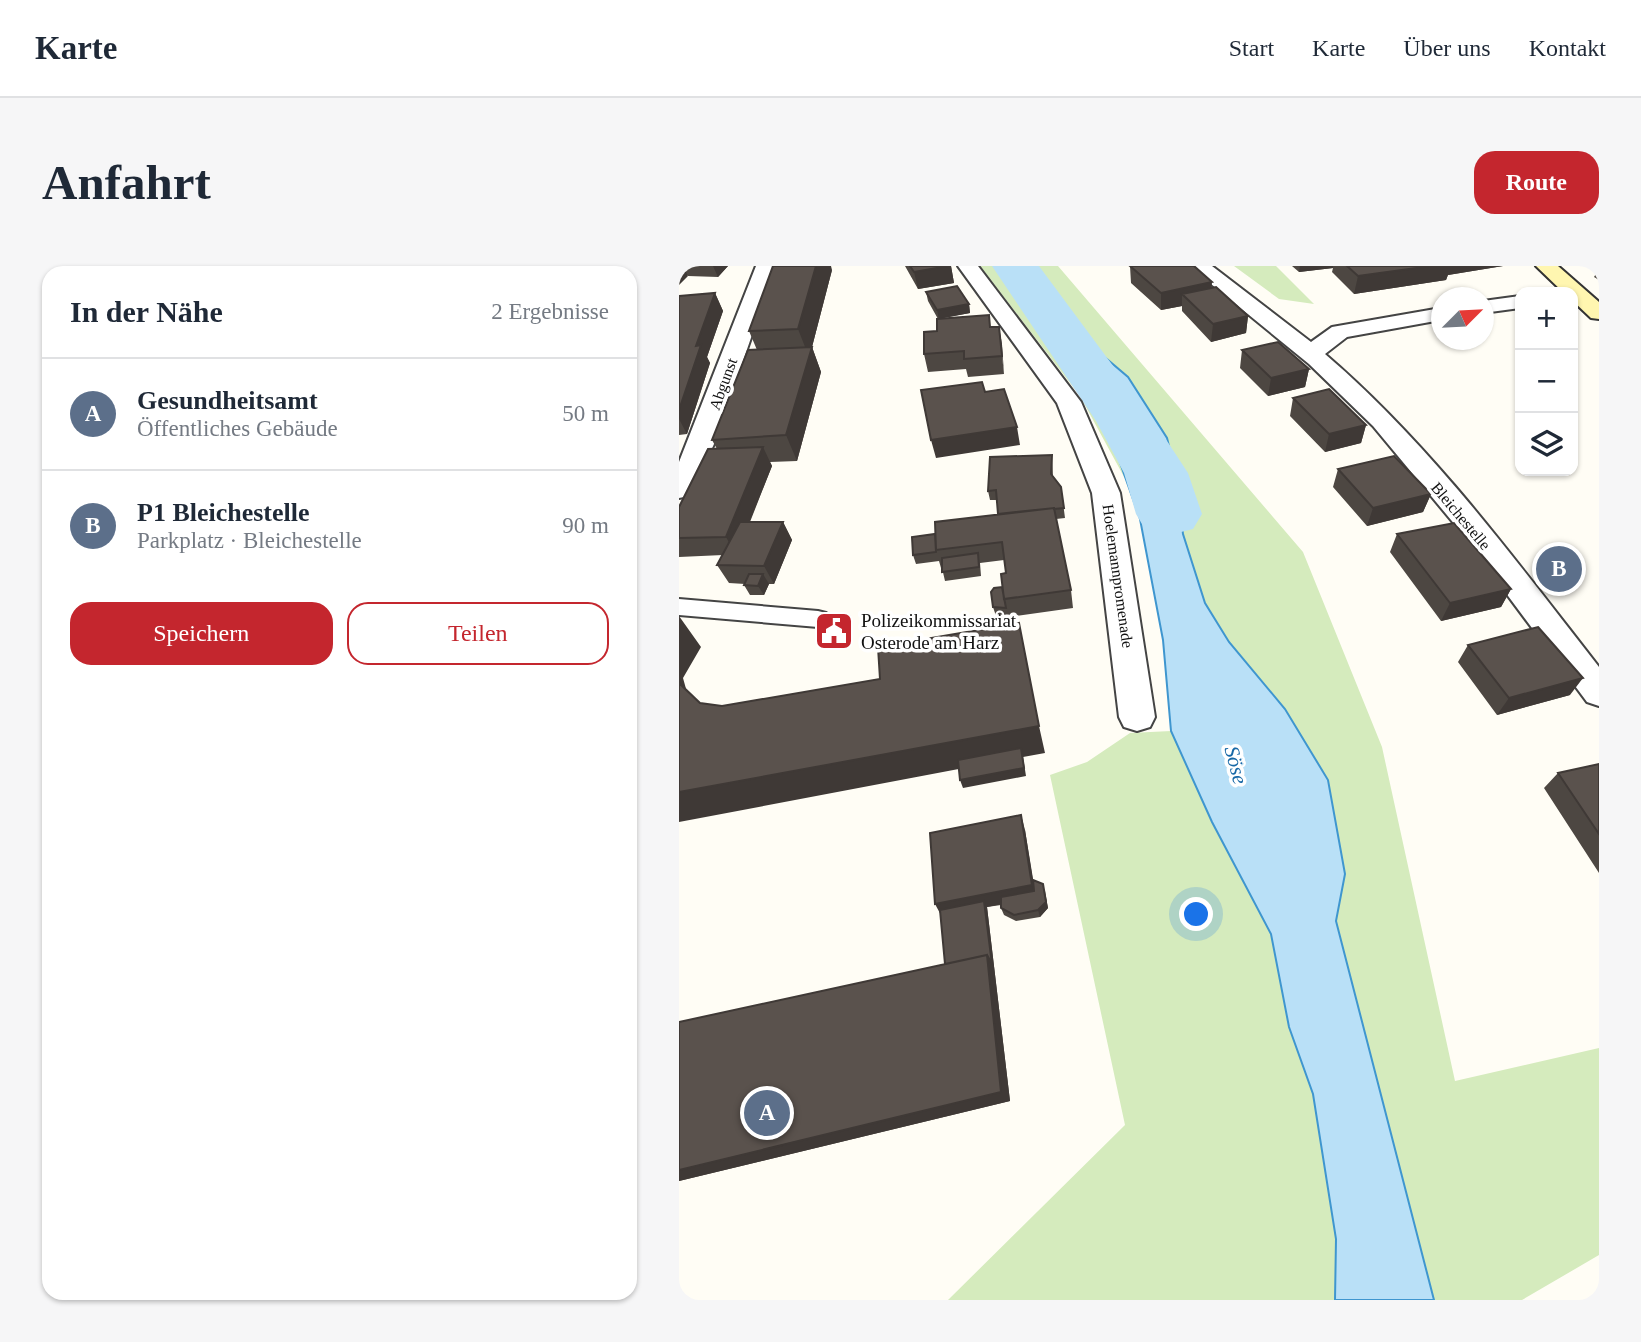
<!DOCTYPE html>
<html lang="de">
<head>
<meta charset="utf-8">
<style>
	:root { --surface:#fff; --page:#f6f6f7; --text:#1f2937; --muted:#747a83; --line:#e0e1e3; --accent:#c4262e }
	body { margin:0; font-family:Georgia,serif; background:var(--page); color:var(--text) }
	.controls { position:absolute; right:21px; top:21px; display:grid; overflow:hidden; border-radius:14px; box-shadow:0 2px 5px #0004 }
	.controls button { width:63px; height:63px; display:grid; place-items:center; padding:0; border:0; border-bottom:2px solid var(--line); background:var(--surface); color:var(--text); font:35px sans-serif }
	.compass { position:absolute; left:752px; top:21px; width:63px; height:63px; border-radius:50%; background:var(--surface); box-shadow:0 2px 5px #0004; rotate:66deg }
	.you { position:absolute; left:518px; top:649px; width:24px; height:24px; margin:-18px; border:5px solid #fff; border-radius:50%; background:#1a73e8; box-shadow:0 0 0 10px #1a73e833 }
	.badge { display:grid; place-items:center; width:46px; height:46px; border-radius:50%; background:var(--accent); color:#fff; font-size:23px; font-weight:700 }
	.pin { position:absolute; translate:-50% -50%; border:4px solid #fff; box-shadow:0 2px 7px #0006 }
	.list { margin:0; padding:0; list-style:none }
	h2 { display:flex; justify-content:space-between; align-items:center; height:91px; margin:0; padding:0 28px; font-size:30px }
	h2 small { font-size:23px; font-weight:400; color:var(--muted) }
	.list li { display:grid; grid-template-columns:46px 1fr auto; gap:21px; align-items:center; box-sizing:border-box; height:112px; padding:0 28px; border-top:2px solid var(--line) }
	.list b { display:block; font-size:26px; white-space:nowrap }
	.list p { margin:0; font-size:23px; white-space:nowrap; color:var(--muted) }
	.list em { font-size:23px; font-style:normal; color:var(--muted) }
	.actions { display:flex; gap:14px; padding:21px 28px }
	.actions a { flex:1; padding:16px 0; border:2px solid var(--accent); border-radius:21px; text-align:center; font-size:24px; color:var(--accent) }
	.actions .main { background:var(--accent); color:#fff }
	.icon { flex:none; width:38px; height:38px; fill:none; stroke:currentColor; stroke-width:2; stroke-linecap:round; stroke-linejoin:round }
	.map { position:relative; flex:none; width:920px; height:1034px; overflow:hidden; border-radius:21px }
	header { display:flex; align-items:center; gap:42px; box-sizing:border-box; height:98px; padding:0 35px; background:var(--surface); border-bottom:2px solid var(--line) }
	header strong { font-size:33px }
	nav { display:flex; gap:38px; margin-inline-start:auto; font-size:24px }
	.intro { display:flex; align-items:center; justify-content:space-between; box-sizing:border-box; height:168px; padding:0 42px }
	h1 { margin:0; font-size:49px }
	.button { padding:18px 32px; border-radius:21px; background:var(--accent); color:#fff; font-size:24px; font-weight:700 }
	main { display:flex; gap:42px; padding:0 42px }
	aside { flex:1; background:var(--surface); border-radius:21px; box-shadow:0 2px 5px #0004 }
	.map>svg:first-child { display:block }
</style>
</head>
<body>
<header>
<strong>Karte</strong>
<nav><a>Start</a><a>Karte</a><a>Über uns</a><a>Kontakt</a></nav>
</header>
<div class="intro"><h1>Anfahrt</h1><a class="button">Route</a></div>
<main>
<aside>
<h2>In der Nähe<small>2 Ergebnisse</small></h2>
<ul class="list">
<li><span class="badge" style="background:#5c6f8a">A</span><div><b>Gesundheitsamt</b><p>Öffentliches Gebäude</p></div><em>50 m</em></li>
<li><span class="badge" style="background:#5c6f8a">B</span><div><b>P1 Bleichestelle</b><p>Parkplatz · Bleichestelle</p></div><em>90 m</em></li>
</ul>
<div class="actions"><a class="main">Speichern</a><a>Teilen</a></div>
</aside>
<div class="map">
<svg width="920" height="1034" viewBox="0 0 920 1034">
	<rect width="100%" height="100%" fill="#fffdf5"/>
	<path fill="#d5ebbd" d="M301,0H322L396,80L400,92L434,137L427,158L450,220L401,130Z
		M345,0H379L624,286L703,481L776,815L920,782V989L843,1034H755L657,655L666,608L649,514L606,443L550,376L526,337L504,268L497,209L488,172L449,111L409,77Z
		M555,0H597L635,38L600,33Z
		M492,465L533,556L592,668L610,761L634,829L657,973L656,1034H269L446,859L371,509L408,496L451,467Z"/>
	<path fill="#b9e0f7" stroke="#3f96cf" stroke-width="2" d="M322,0H345L409,77L449,111L488,172L497,209L504,268L526,337L550,376L606,443L649,514L666,608L657,655L755,1034H656L657,973L634,828L610,761L592,668L533,556L492,465L484,374L461,253L427,157L434,137L400,92L396,79Z"/>
	<g fill="none" stroke-linecap="round" stroke-linejoin="round">
		<path fill="#b9e0f7" fill-rule="evenodd" d="M313,0H360L475,155L509,207L523,248L514,263L490,269L466,263L457,248L445,207L417,155Z"/>
		<defs>
			<path id="service" d="M0,333L139,345L147,347L150,353L147,359L139,361L0,349Z"/>
			<path id="minor" d="M77,0H97L35,178L14,224L10,230L0,232V196Z
				M279,0H299L402,136L441,227L476,451L471,461L458,465L445,461L440,451L413,227L378,137Z
				M510,0H533L632,76L653,61L762,42V54L668,71L646,88C751,178 835,292 920,401V440L908,436L777,260L694,160L630,98Z
				M841,30V42L804,47V35Z"/>
			<path id="secondary" d="M857,0H879L920,36V53L912,52L894,35V26H884Z"/>
		</defs>
		<use href="#service" stroke="#444" stroke-width="4"/>
		<use href="#minor" stroke="#444" stroke-width="4"/>
		<use href="#secondary" stroke="#333" stroke-width="4"/>
		<use href="#service" fill="#fff" fill-rule="evenodd"/>
		<use href="#minor" fill="#fff" fill-rule="evenodd"/>
		<use href="#secondary" fill="#fff6b0" fill-rule="evenodd"/>
	</g>
	<path fill="#4d4742" d="M0,0H49L39,11L9,10Z
		M226,0H272L275,17L239,23Z
		M451,0L533,21L569,50L567,67L532,76L503,45V40L482,44L452,17Z
		M613,0H824L769,9L767,14L675,28L653,6L654,2L620,6Z
		M908,0H920V14L915,11L918,6Z
		M153,4L133,81L142,106L118,195L91,196L93,200L71,256H104L113,274L95,318H90L85,329H71L65,319L66,318L50,317L38,299L44,289L0,291V241L38,183L33,174L78,84L70,65Z
		M247,26L290,38L291,47L263,52L312,61H320L325,108L289,111L287,103L249,106L245,88L258,65L259,53L249,35Z
		M36,27L44,45L28,91L31,97L8,168L0,169V30Z
		M563,84L630,103L626,121L589,130L561,102Z
		M614,132L687,159L682,177L646,186L611,150Z
		M373,189L374,210L382,221L386,252L377,253L392,324L394,342L329,351L317,350L314,341L323,321L327,307L325,294L301,297L302,310L266,315L263,302H262L260,295L237,298L234,289L256,268L319,249L318,234H311L309,225Z
		M659,203L752,228L744,246L688,260L654,221Z
		M718,268L832,323L822,341L762,355L711,286Z
		M789,379L891,429L818,449L779,396Z
		M920,498V607L865,522L879,507Z
		M346,564L354,615L366,625L369,642L361,651L337,655L325,649L322,642V639L308,641L331,835L0,915V756L266,698Z"/>
	<path fill="#3f3936" d="M0,0H4L9,10L0,19Z
		M34,0H49L39,11Z
		M137,0H152L153,4L133,81L142,106L118,195L107,169L130,91L119,63Z
		M269,0H272L275,17L239,23L235,6Z
		M621,0H654V2L620,6Z
		M752,0H772L767,14L675,28L679,10Z
		M772,0H824L769,9Z
		M533,16L532,33L503,28V40L482,44V27Z
		M36,27L44,45L28,91L31,97L8,168L0,153V144L17,80Z
		M290,38L291,47L260,53L258,44Z
		M569,50L567,67L532,76L534,58Z
		M320,61L323,78L325,108L323,90Z
		M630,103L626,121L589,130L592,112Z
		M687,159L682,177L646,186L650,168Z
		M338,161L341,179L257,192L252,174Z
		M84,181L93,200L57,289L47,271Z
		M752,228L744,246L688,260L694,242Z
		M104,256L113,274L95,318L85,300Z
		M84,308L90,318L85,329L79,320Z
		M832,323L822,341L762,355L771,337Z
		M0,350L22,381L4,412L9,430L0,420Z
		M904,412L891,429L818,449L830,432Z
		M360,460L366,487L344,491L347,510L284,522L281,514L343,491L0,556V526Z
		M342,549L346,564L357,631L308,641L331,835L0,915V904L271,714L306,642L263,651L256,638Z
		M364,618L369,642L361,651L359,644Z"/>
	<path fill="#5a524d" stroke="#3f3936" stroke-width="2" d="M94,0H137L119,63L70,65Z
		M231,0H269L235,6Z
		M451,0H515L533,16L482,27Z
		M668,0H752L679,10Z
		M278,20L290,38L258,44L247,26Z
		M537,21L569,50L534,58L503,28Z
		M36,27L17,80L22,79L0,144V30Z
		M310,49L311,61H320L323,90L285,93V85L245,88V66L258,65V53Z
		M599,76L630,103L592,112L563,84Z
		M133,81L107,169L33,174L69,84Z
		M303,116L306,126L325,123L338,161L252,174L242,124Z
		M650,123L687,159L650,168L614,132Z
		M84,181L47,271L0,272V241L29,183Z
		M373,189L372,208L382,221L385,242L375,243V242L319,248L317,224L309,225L311,191Z
		M715,190L752,228L694,242L659,203Z
		M375,242L392,324L325,333L322,308L327,307L323,276L257,284L256,256Z
		M61,256H104L85,300L38,299Z
		M775,257L832,323L771,337L718,268Z
		M256,268L257,286L234,289L233,271Z
		M299,287L300,301L263,306V292Z
		M70,308H84L79,320L65,319Z
		M323,321L327,342L314,341L312,326L315,322Z
		M340,357L360,460L0,526V417L21,437L43,440L201,413L199,381Z
		M859,361L904,412L830,432L789,379Z
		M342,482L345,502L281,514L279,494Z
		M920,498V568L879,507Z
		M342,549L353,619L256,638L251,567Z
		M354,614L364,618L367,636L359,644L335,649L322,642V631L355,625Z
		M305,635L313,698L308,689L266,698L261,644Z
		M308,689L322,826L0,904V756Z"/>
	<defs>
		<symbol id="civic-square" viewBox="-11 -11 22 22"><rect x="-9" y="-9" width="18" height="18" rx="4" fill="#c4262e" stroke="#fff"/><path d="M-.6-6.5H3V-4.5H.6V-3L4-1V1h2V6H-6V1h2V-1L-.6-3ZM-1.2 2.5V6h2.4V2.5Z" fill="#fff"/></symbol>
	</defs>
	<g fill-rule="evenodd">
		<use href="#civic-square" x="133" y="343" width="44" height="44"/>
	</g>
	<g text-anchor="middle" dominant-baseline="central" stroke-width="7" stroke-linejoin="round" paint-order="stroke">
		<g font-size="16" fill="#111" stroke="#fff">
			<text transform="translate(44 118) rotate(-70)">Abgunst</text>
			<text transform="translate(782 250) rotate(50)">Bleichestelle</text>
			<text transform="translate(439 310) rotate(82)">Hoelemannpromenade</text>
		</g>
		<g font-size="19" fill="#111" stroke="#fff" text-anchor="start">
			<text x="182" y="354">Polizeikommissariat<tspan x="182" dy="22">Osterode am Harz</tspan></text>
		</g>
		<g font-size="21" font-style="italic" fill="#1768a6" stroke="#fff">
			<text transform="translate(557 499) rotate(75)">Söse</text>
		</g>
	</g>
</svg>
<div class="controls">
<button>+</button>
<button>−</button>
<button><svg class="icon" aria-label="layers" viewBox="0 0 24 24"><path d="M12 4l9 5-9 5-9-5zM3 14l9 5 9-5"/></svg></button>
</div>
<svg class="compass" viewBox="-18 -18 36 36"><path d="M0-13l5 13h-10z" fill="#e53935"/><path d="M0 13l5-13h-10z" fill="#747a83"/></svg>
<div class="you"></div>
<div class="pin badge" style="left:88px;top:847px;background:#5c6f8a">A</div>
<div class="pin badge" style="left:880px;top:303px;background:#5c6f8a">B</div>
</div>
</main>
</body>
</html>
